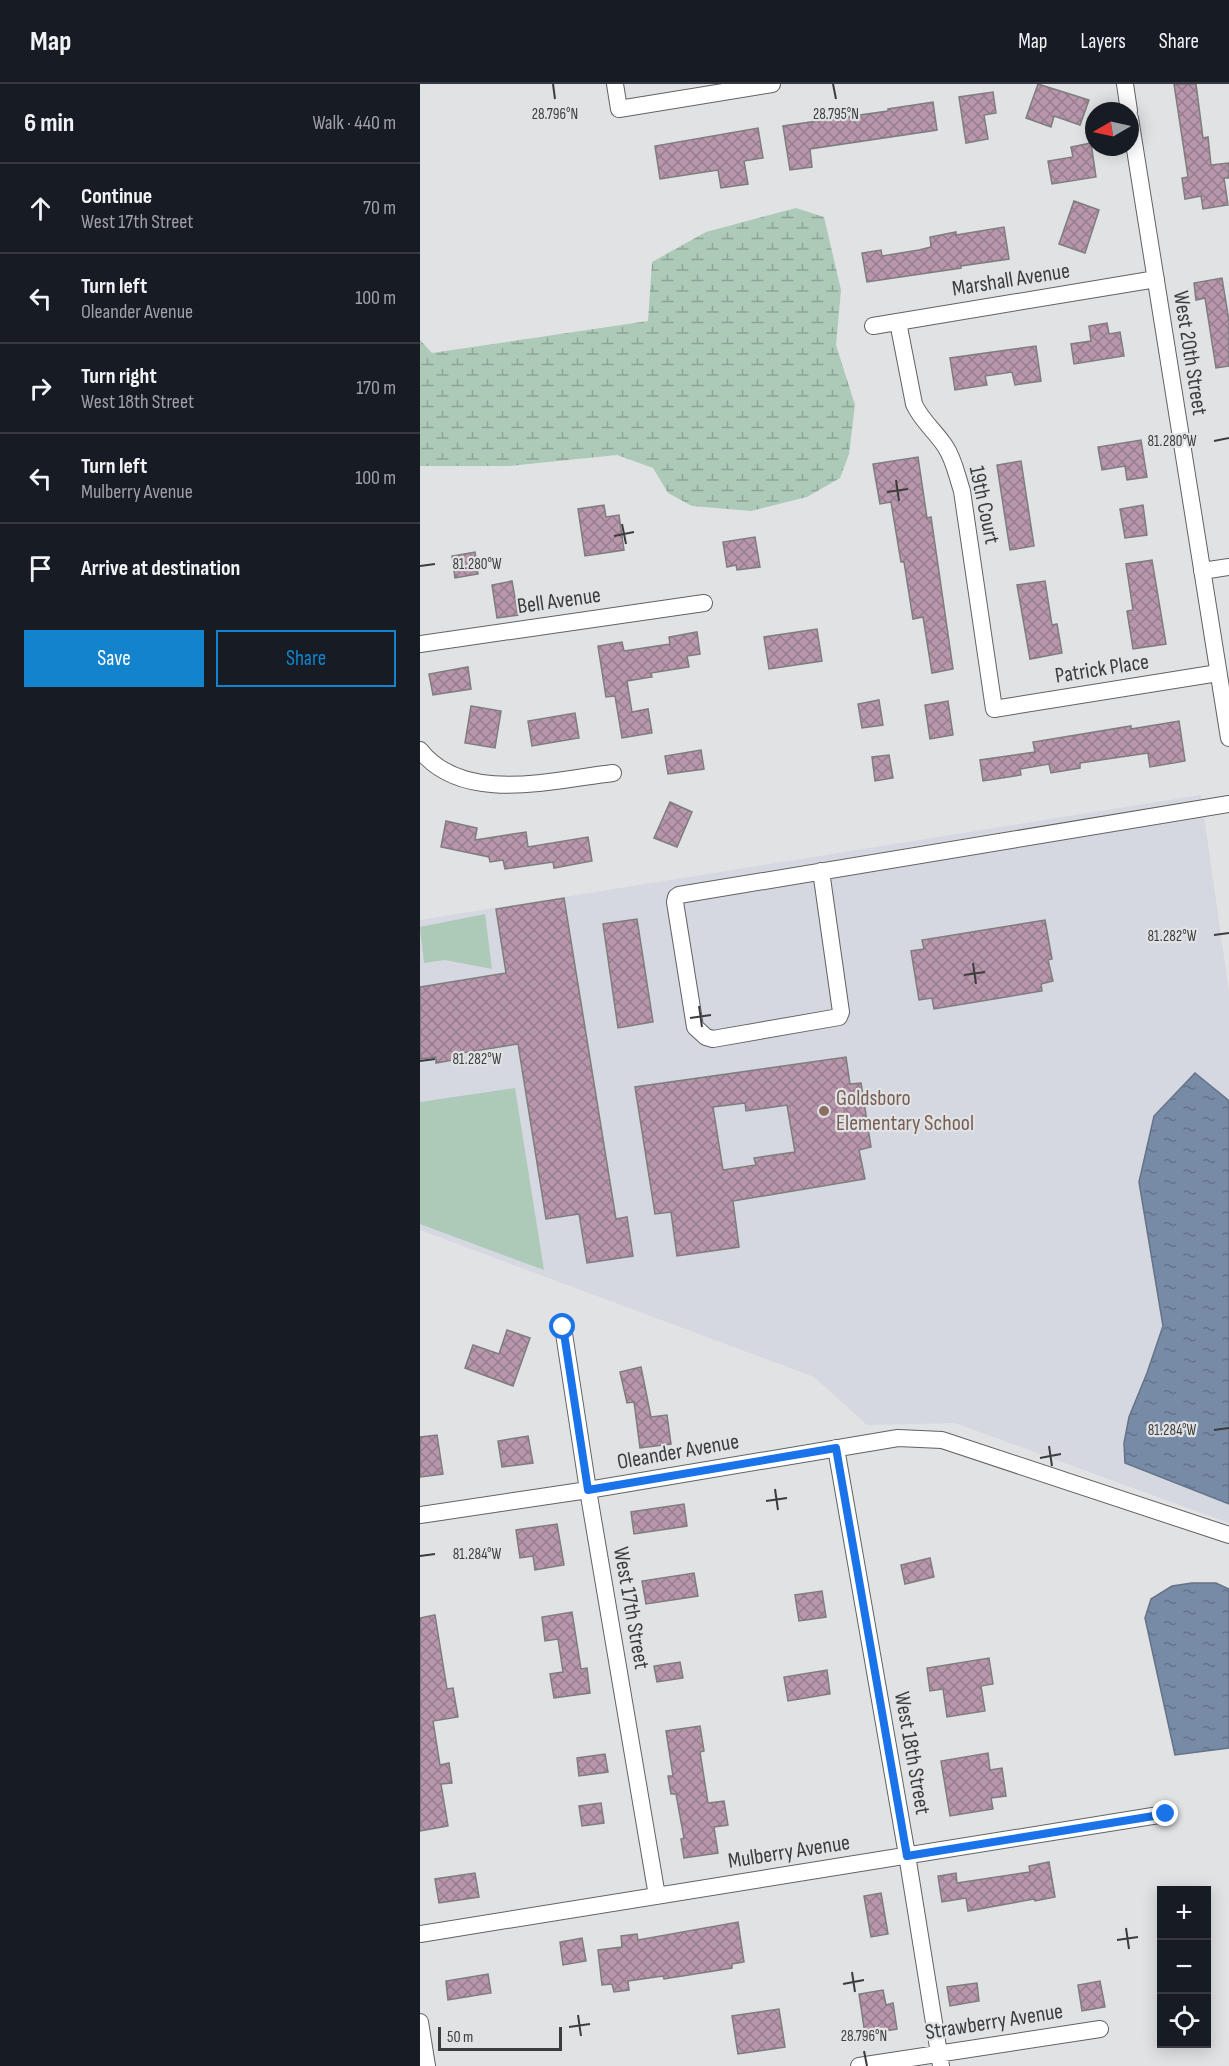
<!DOCTYPE html>
<html lang="en">
<head>
<meta charset="utf-8">
<style>
	:root { --surface:#171b24; --page:#20242c; --text:#f1f3f6; --muted:#9ea1a6; --line:#363941; --accent:#1283cc }
	body { margin:0; font-family:"Sofia Sans Condensed",sans-serif; background:var(--page); color:var(--text) }
	.controls { position:absolute; right:18px; bottom:18px; display:grid; overflow:hidden; border-radius:0px; box-shadow:0 3px 15px #0003 }
	.controls button { width:54px; height:54px; display:grid; place-items:center; padding:0; border:0; border-bottom:2px solid var(--line); background:var(--surface); color:var(--text); font:30px sans-serif }
	.compass { position:absolute; left:665px; top:18px; width:54px; height:54px; border-radius:50%; background:var(--surface); box-shadow:0 3px 15px #0003; rotate:261deg }
	.scale { position:absolute; left:18px; bottom:15px; width:124px; box-sizing:border-box; padding-left:6px; border:3px solid #3c3c3d; border-top:0; font-size:16px; line-height:21px; white-space:nowrap; color:#3c3c3d; -webkit-text-stroke:4px #e1e2e4; paint-order:stroke }
	.stop { position:absolute; width:18px; height:18px; margin:-14px; border:4px solid #1a73e8; border-radius:50%; background:#fff }
	.stop.end { background:#1a73e8; border-color:#fff; box-shadow:0 2px 6px #0008 }
	.list { margin:0; padding:0; list-style:none }
	h2 { display:flex; justify-content:space-between; align-items:center; height:78px; margin:0; padding:0 24px; font-size:26px }
	h2 small { font-size:20px; font-weight:400; color:var(--muted) }
	.list li { display:grid; grid-template-columns:39px 1fr auto; gap:18px; align-items:center; box-sizing:border-box; height:90px; padding:0 24px; border-top:2px solid var(--line) }
	.list b { display:block; font-size:22px; white-space:nowrap }
	.list p { margin:0; font-size:20px; white-space:nowrap; color:var(--muted) }
	.list em { font-size:20px; font-style:normal; color:var(--muted) }
	.actions { display:flex; gap:12px; padding:18px 24px }
	.actions a { flex:1; padding:14px 0; border:2px solid var(--accent); border-radius:0px; text-align:center; font-size:21px; color:var(--accent) }
	.actions .main { background:var(--accent); color:#fff }
	.icon { flex:none; width:33px; height:33px; fill:none; stroke:currentColor; stroke-width:2; stroke-linecap:round; stroke-linejoin:round }
	.map { position:relative; flex:none; width:809px; height:1982px; overflow:hidden }
	header { display:flex; align-items:center; gap:36px; box-sizing:border-box; height:84px; padding:0 30px; background:var(--surface); border-bottom:2px solid var(--line) }
	header strong { font-size:28px }
	nav { display:flex; gap:33px; margin-inline-start:auto; font-size:21px }
	main { display:flex }
	aside { flex:1; background:var(--surface) }
	.map>svg:first-child { display:block }
</style>
</head>
<body>
<header>
<strong>Map</strong>
<nav><a>Map</a><a>Layers</a><a>Share</a></nav>
</header>
<main>
<aside>
<h2>6 min<small>Walk · 440 m</small></h2>
<ul class="list">
<li><svg class="icon" aria-label="ahead" viewBox="0 0 24 24"><path d="M12 20V5M6 11l6-6 6 6"/></svg><div><b>Continue</b><p>West 17th Street</p></div><em>70 m</em></li>
<li><svg class="icon" aria-label="left" viewBox="0 0 24 24"><path d="M17 20v-9H6M10 6l-5 5 5 5"/></svg><div><b>Turn left</b><p>Oleander Avenue</p></div><em>100 m</em></li>
<li><svg class="icon" aria-label="right" viewBox="0 0 24 24"><path d="M7 20v-9h11M14 6l5 5-5 5"/></svg><div><b>Turn right</b><p>West 18th Street</p></div><em>170 m</em></li>
<li><svg class="icon" aria-label="left" viewBox="0 0 24 24"><path d="M17 20v-9H6M10 6l-5 5 5 5"/></svg><div><b>Turn left</b><p>Mulberry Avenue</p></div><em>100 m</em></li>
<li><svg class="icon" aria-label="arrive" viewBox="0 0 24 24"><path d="M6 21V4h12l-3 4 3 4H6"/></svg><div><b>Arrive at destination</b></div></li>
</ul>
<div class="actions"><a class="main">Save</a><a>Share</a></div>
</aside>
<div class="map">
<svg width="809" height="1982" viewBox="0 0 809 1982">
	<defs>
		<pattern id="wetland-marsh" width="20" height="14" patternUnits="userSpaceOnUse" patternTransform="scale(1.5)"><rect width="20" height="14" fill="#accab7"/><path d="M1 5h8M5 5V1M11 12h8M15 12V8" fill="none" stroke="#8da596"/></pattern>
		<pattern id="water-ripples" width="26" height="14" patternUnits="userSpaceOnUse" patternTransform="scale(1.5)"><rect width="26" height="14" fill="#778ba7"/><path d="M2 4q2-2 4 0t4 0M15 11q2-2 4 0t4 0" fill="none" stroke="#637389"/></pattern>
		<pattern id="building-cross-hatch" width="8" height="8" patternUnits="userSpaceOnUse" patternTransform="scale(1.5)"><rect width="8" height="8" fill="#b897ac"/><path d="M0 0l8 8M0 8l8-8" fill="none" stroke="#977c8d"/></pattern>
	</defs>
	<rect width="100%" height="100%" fill="#e1e2e4"/>
	<path fill="#d5d7e1" d="M781,711L809,908V1439L535,1339L447,1341L394,1293L0,1146V836Z"/>
	<path fill="url(#wetland-marsh)" d="M376,124L404,133L421,206L416,261L435,321L429,370L420,394L387,413L331,427L272,422L248,409L233,384L197,371L89,382H0V256L12,269L228,237L232,178L286,148Z"/>
	<path fill="#accab7" d="M65,830L72,885L25,876L4,879L0,843Z
		M95,1004L124,1186L0,1140V1018Z"/>
	<path fill="url(#water-ripples)" stroke="#657387" stroke-width="1.5" d="M775,989L808,1016L809,1021V1420L705,1379L704,1359L709,1333L727,1289L743,1242L719,1098L734,1032Z
		M772,1499H796L809,1505V1664L755,1671L725,1534L731,1515L752,1502Z"/>
	<path fill="url(#building-cross-hatch)" stroke="#7e7c7d" stroke-width="1.5" fill-rule="evenodd" d="M618,0L669,16L660,41L634,32L631,43L606,34Z
		M754,0H776L783,54L788,53L791,81L809,79V94H804L808,121L783,125L781,112L765,115L762,94L768,93Z
		M573,8L576,29L564,31L568,55L546,59L539,13Z
		M513,18L517,46L390,65L392,83L370,86L363,42L468,27V25Z
		M338,44L343,74L324,77L328,100L301,104L298,86L240,95L235,62Z
		M671,59L676,93L632,100L628,77L653,73L651,63Z
		M654,117L679,126L665,169L639,160Z
		M584,143L589,175L541,182V184L447,198L442,169L461,166L462,172L499,166L511,163L510,153L536,148V151Z
		M802,194L809,237V282L796,284L785,214L776,216L774,199Z
		M687,239L689,250L700,248L704,272L654,280L651,260L671,257L669,242Z
		M616,262L621,297L595,301L592,288L565,292L567,301L535,306L530,274Z
		M721,356L727,393L707,396L705,382L682,386L678,363Z
		M498,373L507,434L511,433L533,585L512,589L503,533L493,535L484,478H481L471,418L460,420L453,380Z
		M601,377L614,462L590,466L577,381Z
		M184,421L186,433L199,431L204,466L165,472L158,425Z
		M723,421L727,451L705,454L700,425Z
		M335,453L340,483L317,486L316,481L307,483L303,458Z
		M55,468L58,490L35,494L32,472Z
		M732,476L746,560L713,565L707,527L713,526L706,480Z
		M92,497L98,531L77,534L72,501Z
		M625,497L632,541L637,540L642,569L610,575L597,501Z
		M397,545L402,577L349,585L344,553Z
		M277,548L280,570L267,572L269,583L231,589L232,593L207,597L212,628L228,625L232,649L202,654L195,612L186,613L178,562L202,558L204,567L250,560L249,553Z
		M48,583L51,605L13,611L9,590Z
		M459,616L463,641L442,644L438,620Z
		M528,617L533,651L510,655L505,621Z
		M51,622L81,627L75,664L45,659Z
		M155,629L159,654L112,662L108,637Z
		M759,637L765,677L730,683L728,669L660,679V684L631,689L629,680L600,685L601,691L563,697L560,676L615,668L613,658L711,642V645Z
		M281,666L284,685L248,690L245,672Z
		M469,671L473,694L455,697L452,673Z
		M250,718L272,728L257,763L234,754Z
		M26,737L57,744L55,756L106,748L108,763L168,753L172,777L134,784L133,778L85,785L83,776L70,778L69,773L21,763Z
		M144,814L196,1135L207,1133L213,1172L167,1179L159,1130L126,1135L98,960L42,969L44,974L16,979V973L0,975V903L86,889L76,825Z
		M217,835L233,938L198,944L183,840Z
		M625,836L632,875L628,876L633,897L621,900L622,907L514,925L512,914L499,916L491,867L504,865L502,856Z
		M426,973L430,1000L441,999L451,1063L439,1066L445,1095L313,1117L319,1163L257,1172L251,1128L235,1130L215,1003ZM325,1019L326,1027L367,1021L375,1068L334,1074L336,1081L303,1086L293,1023Z
		M87,1246L110,1254L93,1302L45,1284L53,1261L79,1270Z
		M221,1283L231,1333L247,1331L251,1360L220,1364L214,1318L207,1319L200,1288Z
		M17,1351L23,1390L0,1393V1353Z
		M108,1352L113,1379L82,1383L78,1357Z
		M264,1420L267,1442L214,1450L211,1428Z
		M137,1440L144,1481L115,1486L113,1472L100,1474L96,1446Z
		M510,1474L514,1493L485,1500L481,1481Z
		M274,1489L278,1512L226,1520L222,1497Z
		M402,1507L406,1533L379,1537L375,1511Z
		M152,1528L161,1585L167,1584L170,1609L134,1614L130,1590L143,1588L138,1555L125,1557L122,1533Z
		M15,1531L27,1605L33,1604L38,1633L13,1637L20,1681L29,1679L32,1699L21,1700L28,1742L0,1747V1534Z
		M569,1574L573,1600L561,1602L565,1627L527,1633L523,1605L510,1607L507,1584Z
		M260,1578L263,1594L237,1598L234,1582Z
		M407,1586L410,1610L368,1617L364,1593Z
		M280,1642L284,1667L280,1668L288,1719L304,1717L308,1741L294,1743L298,1769L264,1774L261,1755L264,1754L256,1710H251L248,1692H253L246,1647Z
		M568,1669L570,1686L582,1684L586,1712L571,1714L573,1725L530,1732L521,1677Z
		M185,1670L188,1688L159,1692L157,1674Z
		M181,1719L184,1739L162,1742L159,1722Z
		M629,1778L635,1813L615,1817L614,1815L548,1827L546,1814L522,1818L518,1792L536,1789L537,1799L610,1788L609,1782Z
		M55,1789L59,1813L19,1819L15,1795Z
		M461,1809L468,1850L451,1853L444,1812Z
		M318,1838L324,1878L312,1880V1884L244,1895L243,1892L208,1897L209,1906L194,1908L192,1900L182,1901L178,1866L202,1863L201,1852L217,1850L218,1856Z
		M162,1854L166,1877L143,1881L140,1858Z
		M68,1890L71,1909L28,1916L26,1897Z
		M680,1897L685,1923L662,1927L658,1901Z
		M557,1899L559,1917L530,1922L527,1903Z
		M463,1906L466,1921L473,1919L477,1945L445,1950L439,1910Z
		M359,1925L365,1963L318,1970L312,1932Z"/>
	<g fill="none" stroke-linecap="round" stroke-linejoin="round">
		<defs>
			<path id="minor" d="M195,0L199,25L352,0
				M705,0L709,27
				M710,34L809,654
				M478,238L494,320C501,336 515,347 525,362C534,375 537,392 542,407L574,625L798,589
				M453,242L736,195
				M782,487L809,483
				M0,560L284,519
				M0,666C43,721 133,696 193,689
				M401,787L421,928L419,933L293,955L286,953L275,943L255,818L256,813L259,811L809,720
				M143,1243L168,1406L237,1812
				M416,1364L487,1771L521,1982
				M0,1431L168,1406L478,1354L522,1356L809,1451
				M0,1850L745,1730
				M0,1938L7,1982
				M439,1982L680,1945"/>
		</defs>
		<use href="#minor" stroke="#616264" stroke-width="18"/>
		<use href="#minor" stroke="#fff" stroke-width="16"/>
	</g>
	<g fill="none" stroke-linecap="round" stroke-linejoin="round">
		<path stroke="#1a73e8" stroke-width="8" d="M143,1243L168,1406L416,1364L487,1772L746,1730"/>
	</g>
	<path fill="none" stroke="#3c3c3d" stroke-width="2" d="M133,0L135,15M413,0L416,15M794,357L809,354M476,396L479,417M467,408L488,405M202,440L206,460M194,452L214,448M0,482L15,480M794,851L809,849M553,879L556,900M544,891L565,888M279,922L282,943M270,934L291,931M0,977L15,975M794,1346L809,1344M629,1362L632,1382M620,1374L641,1370M355,1405L358,1426M346,1417L367,1414M0,1472L15,1470M706,1844L709,1865M697,1856L718,1853M432,1888L435,1908M423,1900L444,1896M158,1931L161,1952M149,1943L170,1940M444,1967L447,1982"/>
	<circle fill="#8d6e63" stroke="#e1e2e4" stroke-width="2" cx="404" cy="1027" r="6"/>
	<g text-anchor="middle" dominant-baseline="central" stroke-width="4.5" stroke-linejoin="round" paint-order="stroke">
		<g font-size="22" fill="#3c3c3d" stroke="#e1e2e4">
			<text transform="translate(591 196) rotate(-9)">Marshall Avenue</text>
			<text transform="translate(770 269) rotate(81)">West 20th Street</text>
			<text transform="translate(564 421) rotate(78)">19th Court</text>
			<text transform="translate(139 517) rotate(-8)">Bell Avenue</text>
			<text transform="translate(682 585) rotate(-9)">Patrick Place</text>
			<text transform="translate(258 1368) rotate(-10)">Oleander Avenue</text>
			<text transform="translate(211 1524) rotate(80)">West 17th Street</text>
			<text transform="translate(492 1669) rotate(80)">West 18th Street</text>
			<text transform="translate(369 1768) rotate(-9)">Mulberry Avenue</text>
			<text transform="translate(574 1938) rotate(-9)">Strawberry Avenue</text>
		</g>
		<g font-size="22" fill="#785e54" stroke="#e1e2e4" text-anchor="start">
			<text x="416" y="1014">Goldsboro<tspan x="416" dy="25">Elementary School</tspan></text>
		</g>
	</g>
	<g font-size="15" text-anchor="middle" fill="#3c3c3d" stroke="#e1e2e4" stroke-width="4.5" stroke-linejoin="round" paint-order="stroke">
		<text x="135" y="35">28.796°N</text>
		<text x="416" y="35">28.795°N</text>
		<text x="752" y="362">81.280°W</text>
		<text x="57" y="485">81.280°W</text>
		<text x="752" y="857">81.282°W</text>
		<text x="57" y="980">81.282°W</text>
		<text x="752" y="1351">81.284°W</text>
		<text x="57" y="1475">81.284°W</text>
		<text x="444" y="1957">28.796°N</text>
	</g>
</svg>
<div class="controls">
<button>+</button>
<button>−</button>
<button><svg class="icon" aria-label="locate" viewBox="0 0 24 24"><circle cx="12" cy="12" r="6"/><path d="M12 2v4M12 18v4M2 12h4M18 12h4"/></svg></button>
</div>
<svg class="compass" viewBox="-18 -18 36 36"><path d="M0-13l5 13h-10z" fill="#e53935"/><path d="M0 13l5-13h-10z" fill="#9ea1a6"/></svg>
<div class="scale">50 m</div>
<div class="stop" style="left:143px;top:1243px"></div>
<div class="stop end" style="left:746px;top:1730px"></div>
</div>
</main>
</body>
</html>
